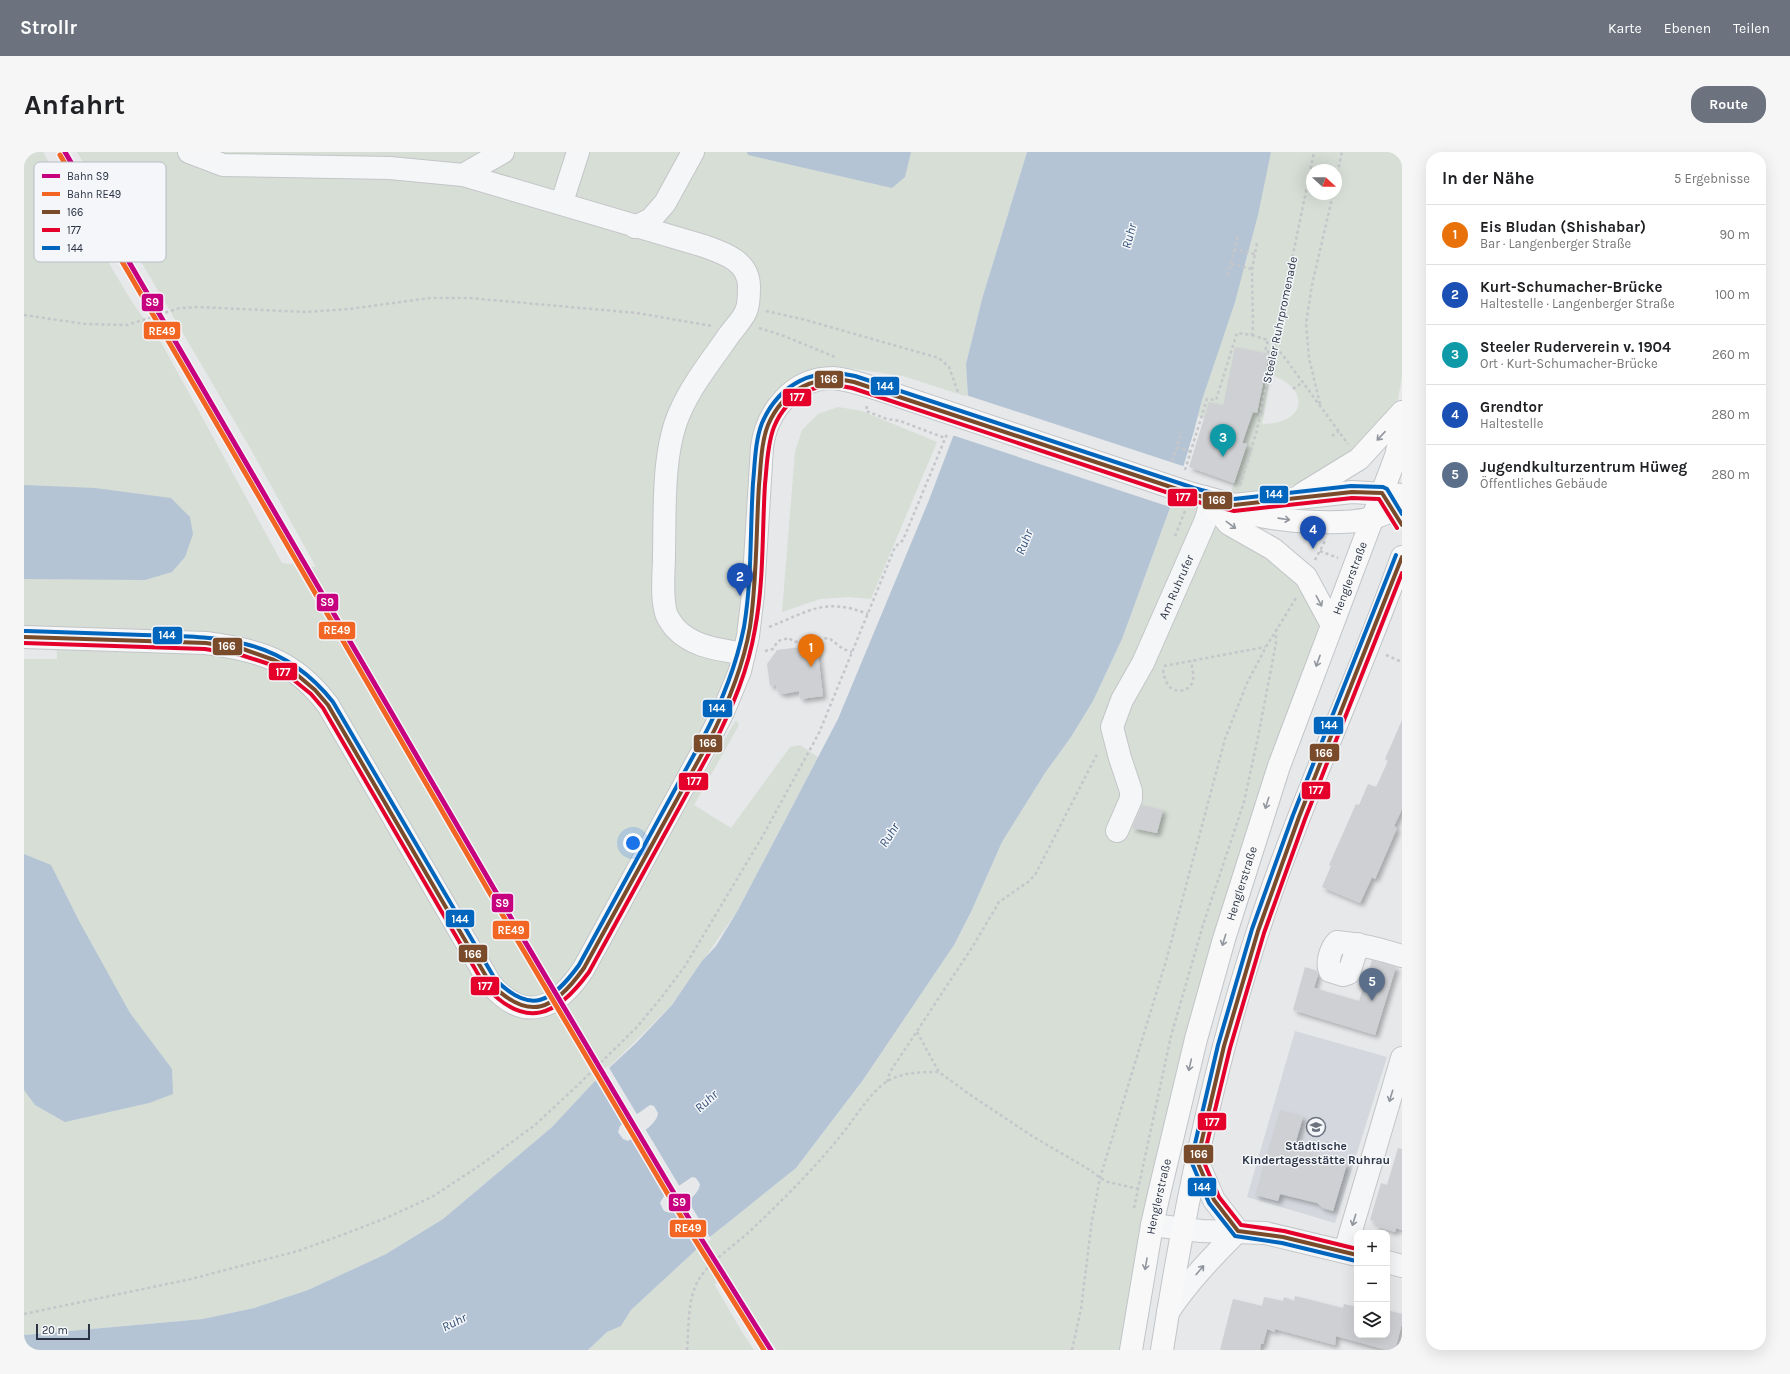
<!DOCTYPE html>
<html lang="de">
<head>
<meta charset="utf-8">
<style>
	:root { --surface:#fff; --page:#f6f6f6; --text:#202124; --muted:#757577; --line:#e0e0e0; --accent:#6c737f }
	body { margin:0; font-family:Karla,sans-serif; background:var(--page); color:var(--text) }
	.controls { position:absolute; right:12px; bottom:12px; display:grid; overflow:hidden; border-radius:8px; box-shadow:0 4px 16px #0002 }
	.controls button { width:36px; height:36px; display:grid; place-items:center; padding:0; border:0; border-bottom:1px solid var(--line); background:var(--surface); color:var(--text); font:20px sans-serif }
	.compass { position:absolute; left:1282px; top:12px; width:36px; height:36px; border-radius:50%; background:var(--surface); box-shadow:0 4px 16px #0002; rotate:111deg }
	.scale { position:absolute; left:12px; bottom:10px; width:54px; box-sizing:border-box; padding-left:4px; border:2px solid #2b3445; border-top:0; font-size:11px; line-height:14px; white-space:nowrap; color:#2b3445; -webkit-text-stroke:3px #f4f6f9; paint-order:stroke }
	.you { position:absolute; left:609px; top:691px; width:14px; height:14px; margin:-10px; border:3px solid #fff; border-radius:50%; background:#1a73e8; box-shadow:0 0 0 6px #1a73e833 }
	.badge { display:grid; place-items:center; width:26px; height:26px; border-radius:50%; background:var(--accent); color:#fff; font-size:13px; font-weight:700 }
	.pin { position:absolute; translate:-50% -33px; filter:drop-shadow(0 1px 2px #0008) }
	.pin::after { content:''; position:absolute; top:21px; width:14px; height:12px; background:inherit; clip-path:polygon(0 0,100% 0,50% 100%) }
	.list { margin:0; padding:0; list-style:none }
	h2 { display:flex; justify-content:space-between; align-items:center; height:52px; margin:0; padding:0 16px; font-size:17px }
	h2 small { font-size:13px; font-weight:400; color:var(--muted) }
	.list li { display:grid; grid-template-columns:26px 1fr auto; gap:12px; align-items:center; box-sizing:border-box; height:60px; padding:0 16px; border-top:1px solid var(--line) }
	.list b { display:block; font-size:15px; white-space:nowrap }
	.list p { margin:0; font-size:13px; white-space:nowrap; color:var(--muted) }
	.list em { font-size:13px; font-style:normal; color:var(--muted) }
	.icon { flex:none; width:22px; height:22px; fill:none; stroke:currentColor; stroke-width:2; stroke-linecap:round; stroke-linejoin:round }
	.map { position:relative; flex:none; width:1378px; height:1198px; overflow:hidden; border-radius:16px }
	header { display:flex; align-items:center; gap:24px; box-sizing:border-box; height:56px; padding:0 20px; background:var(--accent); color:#fff }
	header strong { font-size:19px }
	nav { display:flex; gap:22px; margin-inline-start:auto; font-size:14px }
	.intro { display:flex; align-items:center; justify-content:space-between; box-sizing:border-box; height:96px; padding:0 24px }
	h1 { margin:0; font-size:28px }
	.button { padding:10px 18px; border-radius:16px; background:var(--accent); color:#fff; font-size:14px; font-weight:700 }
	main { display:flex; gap:24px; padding:0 24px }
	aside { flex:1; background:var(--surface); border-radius:16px; box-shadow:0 4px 16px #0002 }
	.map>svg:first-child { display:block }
</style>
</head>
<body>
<header>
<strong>Strollr</strong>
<nav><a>Karte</a><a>Ebenen</a><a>Teilen</a></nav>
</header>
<div class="intro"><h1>Anfahrt</h1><a class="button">Route</a></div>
<main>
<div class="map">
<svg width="1378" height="1198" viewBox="0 0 1378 1198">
	<defs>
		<filter id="shadow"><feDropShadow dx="3.5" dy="3.5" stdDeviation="2" flood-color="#0004"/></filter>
	</defs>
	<rect width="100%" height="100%" fill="#e6e8ea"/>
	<path fill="#d4d7dd" d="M1271,879L1363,905L1311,1071L1223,1045Z"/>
	<path fill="#d6ded6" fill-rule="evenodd" d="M0,0H19L108,150L138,192L258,411L292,415L225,294L53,0H1003L958,147L942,212L944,245L879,224L810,214L775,222L747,243L731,274L719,474L693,555L646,646L602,715L577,771L530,838L554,844L632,705L712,568L715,573L670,653L707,676L766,595L776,593L794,605L714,758L648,853L570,930L528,975L419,1067L362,1102L284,1138L230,1156L179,1167L0,1183V507H33L32,475L0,474Z
		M1247,0H1378V225L1374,247L1353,279L1299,322L1264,335L1211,348L1205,346L1223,292L1219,291L1222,282L1174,264L1178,248L1222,110ZM1288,18H1312V42H1288ZM1247,223C1287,236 1283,272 1238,272Z
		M814,255L838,259L913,290L847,447L824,445L796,447L758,460L771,300L778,278L794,262Z
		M1150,345L1209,360L1248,396L1304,474L1200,789L1104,1198H753L699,1129L690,1132L718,1180L730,1198H564L583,1180L597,1174L607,1158L686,1085L772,1016L839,928L930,793L947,760L978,690L1021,621L1047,585L1069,549L1098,487Z"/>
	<path fill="#b4c4d5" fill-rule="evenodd" d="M723,0H887L881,25L868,36L724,3Z
		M1003,0H1247L1234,63L1211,150L1178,248L1170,279L1150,345L1098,487L1069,549L1047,585L1021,621L978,690L947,760L930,793L839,928L772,1016L686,1085L607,1158L597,1174L583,1180L564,1198H0V1183L179,1167L230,1156L284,1138L362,1102L419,1067L528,975L570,930L612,891L648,853L678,809L692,794L714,758L814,567L905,348L944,245L942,212L958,147ZM626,953L630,954L634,961C633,973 614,983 604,989L599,987L594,980L596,974ZM668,1025L672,1026L676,1032C675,1044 656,1055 646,1061L640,1059L636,1051L640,1044Z
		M0,333L71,336L147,346L166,365L169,382L161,405L148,420L121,428L0,427Z
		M0,702L27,713L55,769L106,861L148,917L149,942L125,951L41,970L11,953L0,938Z"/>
	<path fill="#e6e8ea" d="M942,243L1162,315L1149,356L928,283Z
		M584,914L614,964L600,973L572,925Z
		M620,975L656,1035L643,1044L607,985Z
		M663,1047L687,1087L675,1098L650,1056Z"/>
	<path fill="#ced0d3" filter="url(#shadow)" d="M1211,195L1245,202L1233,261L1229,260L1218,291L1223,292L1210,331L1165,315L1185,250L1199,254Z
		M793,493L799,544L776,547L775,539L759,542L753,539L752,533L746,534L743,512L753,498Z
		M1378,568V657L1370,674L1373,676L1351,727L1348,725L1336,751L1298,735L1307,714L1305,713L1332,652L1335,653L1344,632L1352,635L1364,609L1361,607Z
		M1118,653L1139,658L1133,681L1108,676Z
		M1348,808L1372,815L1351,883L1269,858L1281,815L1293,819L1294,822L1290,836L1335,849Z
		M1256,958L1279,965L1270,996L1323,1012L1309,1059L1299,1056L1293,1051L1256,1042L1254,1049L1231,1043Z
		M1374,996L1378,997V1078L1372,1076L1371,1080L1351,1074L1352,1070L1346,1068L1357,1031L1363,1033Z
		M1271,1144L1319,1156L1320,1152L1333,1155V1183H1363V1158L1378,1162V1171L1371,1198H1363L1312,1184L1311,1193L1251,1177V1180L1243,1177L1239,1192H1237L1236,1198H1196L1209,1147L1238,1154L1240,1145L1259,1149L1260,1145L1270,1149Z"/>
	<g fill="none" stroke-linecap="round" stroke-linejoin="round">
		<defs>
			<g id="minor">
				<path d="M165,0L199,13L366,16L439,23L680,94C700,101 725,109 725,135C725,141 725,153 722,159C719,167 710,176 705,183C688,208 668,232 656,260C638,299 641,360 640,403C640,420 637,444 642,461C643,465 648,472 651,476C670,496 695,497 720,502"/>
				<path d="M439,23L479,0"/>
				<path d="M538,50L554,0"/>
				<path d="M611,75L627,67L641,51L669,0"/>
				<path id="s1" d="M1093,679L1107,647V639L1096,606L1088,575L1098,548L1119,511L1181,370L1187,351"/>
				<path d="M1334,792L1325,821L1319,823L1306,819C1302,811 1307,796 1313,790C1336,792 1356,797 1378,804"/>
				<path d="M1173,1009L1190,1048L1214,1079"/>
				<path d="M1128,1073L1177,1079L1241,1081L1333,1103"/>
				<path d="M1321,1099L1378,906"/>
				<path d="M1363,1110L1378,1114"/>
				<path d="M1144,1160C1165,1129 1187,1106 1214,1079"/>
			</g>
			<g id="major">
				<path d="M1162,340L1210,353L1328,340L1378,343"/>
				<path d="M1278,342L1335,307L1378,260"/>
				<path d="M1180,345L1187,351L1205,372L1249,397L1282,425L1308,473"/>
				<path d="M1215,358C1246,370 1317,374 1349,366C1359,363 1369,358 1378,354"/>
				<path d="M0,485L182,491C235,498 270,508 304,553L466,831C501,874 535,855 560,816L681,595L699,560L716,519L724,484L729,442L738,295C743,259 769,226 809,226C824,227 839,233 854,237"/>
				<path id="s2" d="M1107,1198L1128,1073L1135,1042L1172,887L1200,787L1255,614L1372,304L1378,278"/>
				<path d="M1138,1198C1160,1057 1189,915 1234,779C1275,652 1333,531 1378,405"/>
			</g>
		</defs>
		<use href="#minor" stroke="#c4c6c8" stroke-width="24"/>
		<use href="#major" stroke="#c2c5c8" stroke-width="24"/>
		<path stroke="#c5c6ca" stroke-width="2.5" stroke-dasharray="3 3" stroke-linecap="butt" d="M1312,27L1318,0
			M1210,97L1231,102
			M1207,112L1228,117
			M1204,123L1214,83
			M742,159L778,167L915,206L925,215L934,240
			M0,163L61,172L103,173L156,156L175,155L281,160L325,157L406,146H445L613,161L688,174
			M735,176L760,184L811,205
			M1228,183L1244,188L1241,199L1249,201
			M1251,196L1258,202L1324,292
			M1269,237L1279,230
			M1296,252L1285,206L1282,171L1288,133L1309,42
			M843,254L842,259L863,267L876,269L921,286
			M1308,284L1315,279
			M1153,295L1167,300
			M1148,309L1158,279
			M1161,318L1183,247L1192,248L1213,181L1228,183L1229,174L1228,117L1233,91
			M1216,333L1233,278L1290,0
			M1151,384L1161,359
			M1296,399L1314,406
			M1291,408L1301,389
			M745,475C786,459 800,445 844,462
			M741,499L749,497L754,489L765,486L770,490L805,486L819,497L828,500
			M1362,503L1378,510
			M1140,514L1241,495
			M1139,518C1140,523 1141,528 1144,533C1150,541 1163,541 1168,531C1171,525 1168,516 1167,509
			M893,880L915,920L945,942L1008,984L1066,1018L1076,1026L1084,1030L1115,1037
			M863,930L866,920L949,794L975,750L1004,730L1011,723L1074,600
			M1110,1056L1147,884L1179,773L1220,650L1234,585L1252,491V479
			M0,1162L167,1127L274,1099L318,1083L362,1066L408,1045L458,1012L511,973L555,932L613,875L637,846L661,814L737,687L795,581L871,395L879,388L923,282
			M663,1198C665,1175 663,1147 675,1127C686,1109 710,1094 726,1079C761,1046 795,1012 825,973C836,958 847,941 862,930C878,920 897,920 915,920
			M1048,1198L1057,1157L1068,1068L1076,1026L1142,809L1201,587L1223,531L1242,495L1272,446"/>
		<use href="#minor" stroke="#f5f6f7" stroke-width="22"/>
		<use href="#major" stroke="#f8f8f8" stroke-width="22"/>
		<defs>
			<path id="major-bridge" d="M854,237L1162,340"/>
		</defs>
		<use href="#major-bridge" stroke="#c2c5c8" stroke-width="24" stroke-linecap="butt"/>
		<use href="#major-bridge" stroke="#f8f8f8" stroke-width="22"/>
		<defs>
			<path id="bus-1" d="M0,485L182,491L219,497L250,508L264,515L291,538L304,553L466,831C506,871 530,858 560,816L684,591C703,554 719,516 726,475C733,428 732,380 735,333C737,313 737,291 744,273C759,238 793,220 830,230L1168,342L1210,353L1328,340L1358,341L1378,373
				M1333,1103L1259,1085L1214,1079L1190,1048L1173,1009L1200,894L1234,779L1275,665L1378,405"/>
			<path id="bus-2" d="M0,491L181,497L217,503L248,513L261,521L287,542L299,556L461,834C502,879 533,864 565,820L689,594C708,556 724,519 731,477C740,430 738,380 741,332C743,314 743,293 750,275C763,243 794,227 828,236L1166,348L1210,359L1328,346L1355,347L1373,376
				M1333,1097L1260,1079L1217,1073L1195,1045L1179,1008L1206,896L1240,781L1281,667L1378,421"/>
			<path id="bus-3" d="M0,479C40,480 80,482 119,483C196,485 257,484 309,550L471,827C507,864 528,850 555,813L678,588C697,552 712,515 720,475C728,427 726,379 729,331C731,311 731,289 738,271C755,232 790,214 831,224L1170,336L1210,347L1327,334L1359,335L1363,337L1378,362
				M1332,1109L1258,1091L1211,1084L1185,1051L1167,1009L1194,893L1228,777L1269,663L1372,403"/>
		</defs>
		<use href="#bus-1" stroke="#f4f6f9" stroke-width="7"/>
		<use href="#bus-2" stroke="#f4f6f9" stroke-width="7"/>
		<use href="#bus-3" stroke="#f4f6f9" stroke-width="7"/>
		<use href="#bus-1" stroke="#7a4b2a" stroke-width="4"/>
		<use href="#bus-2" stroke="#e4002b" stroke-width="4"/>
		<use href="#bus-3" stroke="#0065bd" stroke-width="4"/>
		<defs>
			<path id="rail-1" d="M41,0L490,771L673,1080L747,1198"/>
			<path id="rail-2" d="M36,3L485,774L668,1083L740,1198"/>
		</defs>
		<use href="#rail-1" stroke="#f4f6f9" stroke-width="8"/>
		<use href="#rail-2" stroke="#f4f6f9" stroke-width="8"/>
		<use href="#rail-1" stroke="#c7007f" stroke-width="5"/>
		<use href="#rail-2" stroke="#f26522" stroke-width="5"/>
	</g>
	<defs><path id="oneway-shaft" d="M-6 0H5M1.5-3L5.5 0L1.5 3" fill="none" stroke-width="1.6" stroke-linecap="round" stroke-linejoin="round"/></defs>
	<g stroke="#92969e">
		<use href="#oneway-shaft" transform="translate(1357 284) rotate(133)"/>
		<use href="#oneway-shaft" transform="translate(1260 367) rotate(8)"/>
		<use href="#oneway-shaft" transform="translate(1207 373) rotate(37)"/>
		<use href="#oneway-shaft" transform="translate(1295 449) rotate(62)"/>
		<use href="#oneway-shaft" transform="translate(1294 509) rotate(110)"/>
		<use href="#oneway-shaft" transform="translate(1243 651) rotate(108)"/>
		<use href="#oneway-shaft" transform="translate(1200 788) rotate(107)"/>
		<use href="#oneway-shaft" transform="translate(1166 913) rotate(103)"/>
		<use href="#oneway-shaft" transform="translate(1122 1112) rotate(100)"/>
	</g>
	<g stroke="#90959e">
		<use href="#oneway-shaft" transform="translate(1367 944) rotate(107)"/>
		<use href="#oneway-shaft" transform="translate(1330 1068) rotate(107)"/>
		<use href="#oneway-shaft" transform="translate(1176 1118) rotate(-50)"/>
	</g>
	<defs>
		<symbol id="school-ring" viewBox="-11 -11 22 22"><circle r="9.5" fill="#f4f6f9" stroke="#6c737f" stroke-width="1.5"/><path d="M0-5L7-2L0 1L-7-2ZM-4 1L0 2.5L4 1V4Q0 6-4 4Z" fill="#6c737f"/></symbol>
	</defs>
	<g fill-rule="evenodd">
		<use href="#school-ring" x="1281" y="964" width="22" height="22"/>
	</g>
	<g text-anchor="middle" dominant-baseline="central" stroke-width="3" stroke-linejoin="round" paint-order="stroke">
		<g font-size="12" fill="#2b3445" stroke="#f4f6f9">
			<text transform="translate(1256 168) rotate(-78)">Steeler Ruhrpromenade</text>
			<text stroke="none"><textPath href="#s2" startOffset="804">Henglerstraße</textPath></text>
			<text stroke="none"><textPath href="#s1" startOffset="264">Am Ruhrufer</textPath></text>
			<text stroke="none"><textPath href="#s2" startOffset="480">Henglerstraße</textPath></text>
			<text stroke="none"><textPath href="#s2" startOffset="156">Henglerstraße</textPath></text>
		</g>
		<g font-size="12" font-weight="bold" fill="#2b3445" stroke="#f4f6f9">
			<text x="1292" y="994">Städtische<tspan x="1292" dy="14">Kindertagesstätte Ruhrau</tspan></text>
		</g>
		<g font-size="13" font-style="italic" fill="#34527a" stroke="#f4f6f9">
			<text transform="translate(1105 84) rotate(-75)">Ruhr</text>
			<text transform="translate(1000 390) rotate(-68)">Ruhr</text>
			<text transform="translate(865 683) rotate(-57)">Ruhr</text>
			<text transform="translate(682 949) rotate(-42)">Ruhr</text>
			<text transform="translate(430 1170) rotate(-26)">Ruhr</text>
		</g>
	</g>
	<rect x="10" y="10" width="132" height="100" rx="6" fill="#f4f6f9" stroke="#b8bcc3" stroke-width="1"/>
	<rect x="18" y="22" width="18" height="4" fill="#c7007f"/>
	<rect x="18" y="40" width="18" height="4" fill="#f26522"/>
	<rect x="18" y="58" width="18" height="4" fill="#7a4b2a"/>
	<rect x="18" y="76" width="18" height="4" fill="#e4002b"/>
	<rect x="18" y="94" width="18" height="4" fill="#0065bd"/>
	<g font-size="11" fill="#2b3445">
		<text x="43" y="28">Bahn S9</text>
		<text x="43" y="46">Bahn RE49</text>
		<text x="43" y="64">166</text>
		<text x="43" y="82">177</text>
		<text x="43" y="100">144</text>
	</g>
	<g stroke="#f4f6f9" stroke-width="1.5">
		<rect x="117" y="141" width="23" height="19" rx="4" fill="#c7007f"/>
		<rect x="119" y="169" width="38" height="19" rx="4" fill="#f26522"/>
		<rect x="790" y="218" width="30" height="19" rx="4" fill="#7a4b2a"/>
		<rect x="846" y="224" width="30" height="20" rx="4" fill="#0065bd"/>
		<rect x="758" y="236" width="30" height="19" rx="4" fill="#e4002b"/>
		<rect x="1235" y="333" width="30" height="19" rx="4" fill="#0065bd"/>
		<rect x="1143" y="336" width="31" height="19" rx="4" fill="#e4002b"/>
		<rect x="1178" y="339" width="31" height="19" rx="4" fill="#7a4b2a"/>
		<rect x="292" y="441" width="23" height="19" rx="4" fill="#c7007f"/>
		<rect x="294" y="469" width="38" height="19" rx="4" fill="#f26522"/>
		<rect x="128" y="474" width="31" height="19" rx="4" fill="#0065bd"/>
		<rect x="188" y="485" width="31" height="19" rx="4" fill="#7a4b2a"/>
		<rect x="244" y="510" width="30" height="19" rx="4" fill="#e4002b"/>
		<rect x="678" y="547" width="31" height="19" rx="4" fill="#0065bd"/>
		<rect x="1289" y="564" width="31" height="19" rx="4" fill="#0065bd"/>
		<rect x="669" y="582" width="30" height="19" rx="4" fill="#7a4b2a"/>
		<rect x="1285" y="591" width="31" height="19" rx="4" fill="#7a4b2a"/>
		<rect x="654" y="620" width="31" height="19" rx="4" fill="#e4002b"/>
		<rect x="1277" y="629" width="30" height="19" rx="4" fill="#e4002b"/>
		<rect x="467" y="741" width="23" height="20" rx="4" fill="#c7007f"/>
		<rect x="421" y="757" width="30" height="19" rx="4" fill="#0065bd"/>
		<rect x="468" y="768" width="38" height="20" rx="4" fill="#f26522"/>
		<rect x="434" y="792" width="30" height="19" rx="4" fill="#7a4b2a"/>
		<rect x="446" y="824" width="30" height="20" rx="4" fill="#e4002b"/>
		<rect x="1173" y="960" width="30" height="19" rx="4" fill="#e4002b"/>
		<rect x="1159" y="992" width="31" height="20" rx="4" fill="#7a4b2a"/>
		<rect x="1163" y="1025" width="30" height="20" rx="4" fill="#0065bd"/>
		<rect x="644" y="1041" width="23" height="19" rx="4" fill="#c7007f"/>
		<rect x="645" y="1067" width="38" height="19" rx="4" fill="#f26522"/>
	</g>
	<g font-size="11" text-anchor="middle" font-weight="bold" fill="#fff">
		<text x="128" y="154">S9</text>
		<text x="138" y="183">RE49</text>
		<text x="805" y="231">166</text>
		<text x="861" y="238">144</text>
		<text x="773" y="249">177</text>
		<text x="1250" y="346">144</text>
		<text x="1159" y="349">177</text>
		<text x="1193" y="352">166</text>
		<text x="303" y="454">S9</text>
		<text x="313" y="482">RE49</text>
		<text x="143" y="487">144</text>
		<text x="203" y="498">166</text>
		<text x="259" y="524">177</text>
		<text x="693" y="560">144</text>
		<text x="1305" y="577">144</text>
		<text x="684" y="595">166</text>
		<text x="1300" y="605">166</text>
		<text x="670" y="633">177</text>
		<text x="1292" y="642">177</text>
		<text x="478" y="755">S9</text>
		<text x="436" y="771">144</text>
		<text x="487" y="782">RE49</text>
		<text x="449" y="806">166</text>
		<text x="461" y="838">177</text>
		<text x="1188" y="974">177</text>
		<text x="1175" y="1006">166</text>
		<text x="1178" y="1039">144</text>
		<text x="655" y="1054">S9</text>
		<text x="664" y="1080">RE49</text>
	</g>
</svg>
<div class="controls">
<button>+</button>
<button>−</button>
<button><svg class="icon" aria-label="layers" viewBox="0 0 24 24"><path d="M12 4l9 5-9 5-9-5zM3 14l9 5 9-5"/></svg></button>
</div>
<svg class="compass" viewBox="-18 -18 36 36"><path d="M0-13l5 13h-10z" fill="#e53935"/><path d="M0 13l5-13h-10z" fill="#757577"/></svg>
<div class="scale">20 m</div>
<div class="you"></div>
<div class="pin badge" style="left:787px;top:515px;background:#e8710a">1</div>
<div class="pin badge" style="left:716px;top:444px;background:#1a4fb4">2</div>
<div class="pin badge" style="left:1199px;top:305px;background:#0f9aa8">3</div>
<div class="pin badge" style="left:1289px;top:397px;background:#1a4fb4">4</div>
<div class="pin badge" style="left:1348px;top:849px;background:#5c6f8a">5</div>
</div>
<aside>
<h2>In der Nähe<small>5 Ergebnisse</small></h2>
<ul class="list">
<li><span class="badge" style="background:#e8710a">1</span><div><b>Eis Bludan (Shishabar)</b><p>Bar · Langenberger Straße</p></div><em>90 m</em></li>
<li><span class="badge" style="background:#1a4fb4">2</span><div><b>Kurt-Schumacher-Brücke</b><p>Haltestelle · Langenberger Straße</p></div><em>100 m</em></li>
<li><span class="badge" style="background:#0f9aa8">3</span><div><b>Steeler Ruderverein v. 1904</b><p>Ort · Kurt-Schumacher-Brücke</p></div><em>260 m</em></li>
<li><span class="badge" style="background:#1a4fb4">4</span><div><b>Grendtor</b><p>Haltestelle</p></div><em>280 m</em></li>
<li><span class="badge" style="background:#5c6f8a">5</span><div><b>Jugendkulturzentrum Hüweg</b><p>Öffentliches Gebäude</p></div><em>280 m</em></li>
</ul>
</aside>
</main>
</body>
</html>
